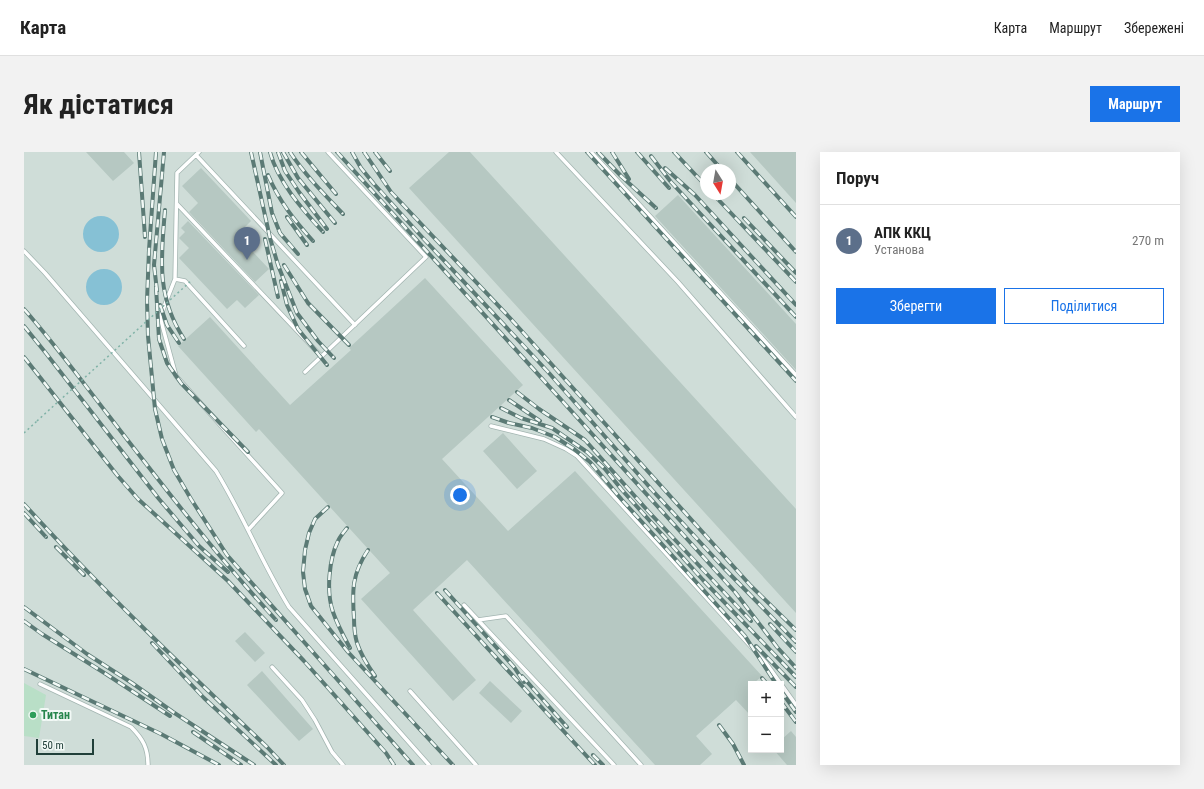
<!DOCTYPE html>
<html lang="uk">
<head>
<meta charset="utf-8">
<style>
	:root { --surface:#fff; --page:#f2f2f2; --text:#222; --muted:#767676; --line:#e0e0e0; --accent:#1a73e8 }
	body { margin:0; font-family:"Roboto Condensed",sans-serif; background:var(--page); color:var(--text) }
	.controls { position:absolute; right:12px; bottom:12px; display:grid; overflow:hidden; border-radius:0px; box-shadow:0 4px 16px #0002 }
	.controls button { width:36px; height:36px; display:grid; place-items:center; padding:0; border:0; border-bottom:1px solid var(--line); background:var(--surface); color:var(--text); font:20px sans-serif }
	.compass { position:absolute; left:676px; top:12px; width:36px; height:36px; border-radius:50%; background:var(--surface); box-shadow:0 4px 16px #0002; rotate:169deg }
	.scale { position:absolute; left:12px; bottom:10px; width:58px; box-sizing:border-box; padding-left:4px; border:2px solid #203f39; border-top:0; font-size:11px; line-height:14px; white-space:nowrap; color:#203f39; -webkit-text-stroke:3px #f2f9f6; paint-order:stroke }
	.you { position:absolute; left:436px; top:343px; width:14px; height:14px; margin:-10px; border:3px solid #fff; border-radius:50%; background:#1a73e8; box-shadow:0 0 0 6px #1a73e833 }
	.badge { display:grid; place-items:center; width:26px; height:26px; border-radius:50%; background:var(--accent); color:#fff; font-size:13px; font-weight:700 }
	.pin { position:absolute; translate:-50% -33px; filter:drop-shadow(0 1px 2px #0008) }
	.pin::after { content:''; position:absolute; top:21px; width:14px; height:12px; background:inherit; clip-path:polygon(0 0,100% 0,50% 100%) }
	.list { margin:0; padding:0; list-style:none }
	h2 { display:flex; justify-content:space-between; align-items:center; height:52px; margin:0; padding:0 16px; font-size:17px }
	h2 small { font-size:13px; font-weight:400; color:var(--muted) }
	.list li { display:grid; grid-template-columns:26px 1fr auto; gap:12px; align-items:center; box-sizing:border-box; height:72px; padding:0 16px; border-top:1px solid var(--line) }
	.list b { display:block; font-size:15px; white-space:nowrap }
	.list p { margin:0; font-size:13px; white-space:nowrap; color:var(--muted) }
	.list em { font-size:13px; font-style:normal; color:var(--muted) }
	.actions { display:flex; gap:8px; padding:12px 16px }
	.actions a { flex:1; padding:9px 0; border:1px solid var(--accent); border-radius:0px; text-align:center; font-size:14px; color:var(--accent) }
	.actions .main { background:var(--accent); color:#fff }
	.map { position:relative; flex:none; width:772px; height:613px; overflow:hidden; border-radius:0px }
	header { display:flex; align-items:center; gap:24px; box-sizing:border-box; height:56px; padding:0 20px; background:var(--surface); border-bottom:1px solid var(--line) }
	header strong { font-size:19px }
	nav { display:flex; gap:22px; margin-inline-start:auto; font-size:14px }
	.intro { display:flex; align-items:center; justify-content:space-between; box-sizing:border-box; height:96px; padding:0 24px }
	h1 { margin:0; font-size:28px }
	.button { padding:10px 18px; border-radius:0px; background:var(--accent); color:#fff; font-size:14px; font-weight:700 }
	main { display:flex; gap:24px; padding:0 24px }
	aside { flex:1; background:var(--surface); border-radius:0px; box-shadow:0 4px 16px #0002 }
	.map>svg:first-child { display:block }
</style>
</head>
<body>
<header>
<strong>Карта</strong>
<nav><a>Карта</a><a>Маршрут</a><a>Збережені</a></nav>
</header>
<div class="intro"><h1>Як дістатися</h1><a class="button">Маршрут</a></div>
<main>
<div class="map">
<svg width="772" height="613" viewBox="0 0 772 613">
	<rect width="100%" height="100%" fill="#e1ede9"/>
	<path fill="#cfddd8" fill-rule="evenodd" d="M0,0H772V613H0ZM682,18H706V42H682ZM727,532H757V598H727Z"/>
	<path fill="#b9dfc7" d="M0,531L22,543L15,586L0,584Z"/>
	<path fill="#86c1d5" d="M59 82a18 18 0 1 1 36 0a18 18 0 1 1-36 0Z
		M62 135a18 18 0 1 1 36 0a18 18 0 1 1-36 0Z"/>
	<path fill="#b6c8c2" d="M62,0H100L110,11L89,29Z
		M425,0H446L772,357V461L385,36Z
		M726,0H772V51Z
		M177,16L227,69L213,83L245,117L231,130L165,60L174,51L158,34Z
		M654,43L772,172V218L631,64Z
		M164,69L235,143L221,156L213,148L203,157L155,106L165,96L155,86L161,80L157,76Z
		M401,126L499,233L418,307L484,379L551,319L738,524L729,532H727V564L712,548L672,584L688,602L676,613H631L443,408L389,458L452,528L429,549L337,447L366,421L235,277L232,280L154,194L186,165L266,253L327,198L325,196Z
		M479,281L513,319L493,337L459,299Z
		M221,480L241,501L231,510L211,489Z
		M238,519L289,577L275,589L223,533Z
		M466,529L498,559L487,571L455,541Z
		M767,579L772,585V613H763L750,598H757V588Z"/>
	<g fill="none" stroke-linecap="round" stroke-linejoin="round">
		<defs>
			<path id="lane" d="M175,0L153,21L151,127L136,165L152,224L258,341L224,378
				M532,0L654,130L772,265
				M567,0L772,223
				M172,3L331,173
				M153,52L297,204
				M0,99L21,121L192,319C219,363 238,411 265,455L405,613
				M151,127L161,129L220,194
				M281,220L402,105L304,0
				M467,274L520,287L542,297L553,304L742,511L757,532
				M440,453L590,613
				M454,468L482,464L617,613
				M248,515L278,548L291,568L308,600L319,613
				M16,532L107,575C119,587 124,596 124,613
				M757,532L772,553
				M386,539L452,613"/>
		</defs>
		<use href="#lane" stroke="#a3b5b1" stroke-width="5"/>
		<path stroke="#80b2a7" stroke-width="1.5" stroke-dasharray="2 3" stroke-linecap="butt" d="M0,281L13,269"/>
		<use href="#lane" stroke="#fff" stroke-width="3.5"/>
		<defs>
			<path id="rail" d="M115,0L121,85
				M132,0L125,98L123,149L124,184L131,257L138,287L150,318L167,347L203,403L389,613
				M227,0L246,86L254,113L273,161L294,189L310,206
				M236,0L248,61L256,81L274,102
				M246,0C254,30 278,57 299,80
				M254,0L261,19L275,40L303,77
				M259,0L274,26L311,71
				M266,0C281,23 300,42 319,62
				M277,0L312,42
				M313,0L711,440L753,495L772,516
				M328,0L337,16L350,32L398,85L525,221L629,339L698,414L772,490
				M340,0L367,40L486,166L727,434L772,478
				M351,0L366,19
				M563,0L772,229
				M574,0L597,24L632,56
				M588,0L605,27
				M613,0L645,36
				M650,0L682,34
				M682,0L698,18
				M713,0L772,65
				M627,4L647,30L772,165
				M641,16L671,43L772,153
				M244,23C255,49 270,68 289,89
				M706,27L772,100
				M689,42L772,130
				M141,58C137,106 132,144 160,187
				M263,65L283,93
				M720,66L772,121
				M241,87L254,145
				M260,113L284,151L325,193
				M257,129L263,153L274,177L303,213
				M132,135L135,187L143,211L157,231L224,300
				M133,139L130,113L140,0
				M136,153L143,173L155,191
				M0,157C30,191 57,228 85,264C139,334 193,404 252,468
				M0,174L21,200L135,347L175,394L204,420
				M0,205L93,323L114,347L204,429L280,509L362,601L370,613
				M493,240L515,257L561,288L624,359L727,469
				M485,248L516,269
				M477,256L497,266L528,276L563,300L581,317L598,338L679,428L772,525
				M468,265L485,271L508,276L531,285L550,297L566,310L598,348L721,484L752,532
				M0,352C77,437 160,516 243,595L260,613
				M304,355L291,367L285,381L281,398L279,420L281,437L287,454L324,500L429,613
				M0,361L22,385
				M323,376C320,380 316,384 314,389C305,407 302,440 309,460C313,472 320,485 326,496
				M32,395L60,423
				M344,398C328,422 328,438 330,466C330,474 331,484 333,491C337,503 344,514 351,524
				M421,438L490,515L500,530
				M413,441L521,559L571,613
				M0,455L63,502L108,531L149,560L230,613
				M0,469L18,482L82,522L146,564
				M746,472L772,500
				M128,491L180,546L252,613
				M732,494L772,535
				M0,517L137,582L195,613
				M498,524L543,575
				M738,526L743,532
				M757,539L772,560
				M757,550L772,570
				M695,573L709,592L720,613
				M169,580L217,613
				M569,603L579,613"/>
		</defs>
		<use href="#rail" stroke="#5b7a75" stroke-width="4"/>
		<use href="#rail" stroke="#f2f9f6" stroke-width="2.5" stroke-dasharray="8" stroke-linecap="butt"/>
		<path stroke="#80b2a7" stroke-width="1.5" stroke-dasharray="2 3" stroke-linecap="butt" d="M13,269L168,128"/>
	</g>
	<circle fill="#2e9e5b" stroke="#f2f9f6" stroke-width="1.5" cx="9" cy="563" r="4"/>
	<g text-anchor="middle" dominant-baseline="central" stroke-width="4" stroke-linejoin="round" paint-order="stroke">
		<g font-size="12" font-weight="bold" fill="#27864d" stroke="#f2f9f6" text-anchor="start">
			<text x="17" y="563">Титан</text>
		</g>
	</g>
</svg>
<div class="controls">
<button>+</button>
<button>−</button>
</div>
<svg class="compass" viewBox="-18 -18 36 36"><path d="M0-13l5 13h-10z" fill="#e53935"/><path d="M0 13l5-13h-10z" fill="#767676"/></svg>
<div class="scale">50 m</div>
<div class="you"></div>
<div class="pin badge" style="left:223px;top:108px;background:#5c6f8a">1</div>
</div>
<aside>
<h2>Поруч<small></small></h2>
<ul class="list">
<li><span class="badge" style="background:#5c6f8a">1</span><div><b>АПК ККЦ</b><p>Установа</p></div><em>270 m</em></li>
</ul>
<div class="actions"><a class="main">Зберегти</a><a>Поділитися</a></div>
</aside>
</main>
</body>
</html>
